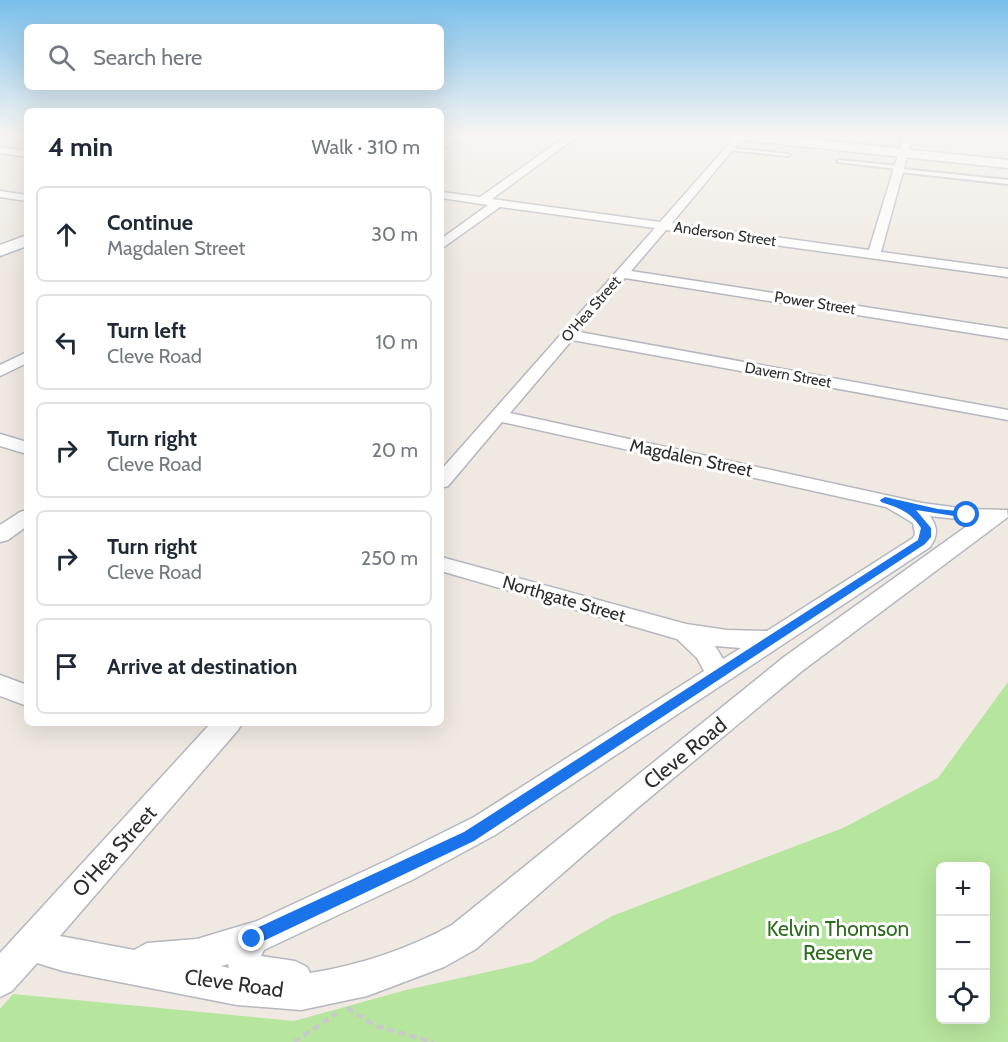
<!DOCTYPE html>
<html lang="en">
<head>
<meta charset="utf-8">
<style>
	:root { --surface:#fff; --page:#f6f6f7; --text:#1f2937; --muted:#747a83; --line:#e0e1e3 }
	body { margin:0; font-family:Cabin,sans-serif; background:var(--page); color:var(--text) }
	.controls { position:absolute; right:18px; bottom:18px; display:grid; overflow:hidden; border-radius:9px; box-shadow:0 6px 24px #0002 }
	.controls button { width:54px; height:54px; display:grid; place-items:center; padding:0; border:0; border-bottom:2px solid var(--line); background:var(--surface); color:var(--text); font:30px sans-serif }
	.stop { position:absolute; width:18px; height:18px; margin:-14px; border:4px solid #1a73e8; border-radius:50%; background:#fff }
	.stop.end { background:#1a73e8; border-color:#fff; box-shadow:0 2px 6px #0008 }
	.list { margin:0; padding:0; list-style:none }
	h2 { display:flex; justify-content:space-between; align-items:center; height:78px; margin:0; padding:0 24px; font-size:26px }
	h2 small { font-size:20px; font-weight:400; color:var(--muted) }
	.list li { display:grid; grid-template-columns:39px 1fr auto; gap:18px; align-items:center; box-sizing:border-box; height:96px; margin:0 12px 12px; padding:0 12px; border:2px solid var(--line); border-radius:9px }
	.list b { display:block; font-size:22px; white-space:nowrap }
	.list p { margin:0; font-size:20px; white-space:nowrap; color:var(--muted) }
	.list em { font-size:20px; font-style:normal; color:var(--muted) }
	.icon { flex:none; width:33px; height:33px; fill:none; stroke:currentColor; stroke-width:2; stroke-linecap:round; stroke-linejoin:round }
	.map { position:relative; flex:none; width:1008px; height:1042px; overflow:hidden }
	.search { position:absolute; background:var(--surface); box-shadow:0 6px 24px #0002; left:24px; top:24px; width:420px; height:66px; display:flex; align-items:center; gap:15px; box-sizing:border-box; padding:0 21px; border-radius:9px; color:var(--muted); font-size:22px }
	.panel { position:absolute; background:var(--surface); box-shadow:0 6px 24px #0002; left:24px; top:108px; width:420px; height:618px; border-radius:9px }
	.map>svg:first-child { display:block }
</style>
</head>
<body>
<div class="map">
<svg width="1008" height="1042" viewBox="0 0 1008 1042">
	<rect width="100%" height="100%" fill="#efe9e1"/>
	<path fill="#b6e59e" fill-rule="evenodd" d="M1008,682V1042H0V1009L13,994L294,1021L406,990L532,962L612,916L843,828L938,778ZM940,866H986V1020H940Z"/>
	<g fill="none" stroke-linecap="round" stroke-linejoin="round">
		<defs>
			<path id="lane" d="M730,148L788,154L790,155L788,156L728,150Z
				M839,160L900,166L902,169L1008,180V184L900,172L898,169L837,162Z"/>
			<path id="street" d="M454,135H465L441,150V143Z
				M568,135H579L492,199L660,222L737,135H745L672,223L869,250L904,135H913L881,252L1008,269V277L666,230L631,271L1008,329V339L625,278L579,332L1008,410V420L572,340L510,413L922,503L967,509L1007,510L1008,517L802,671L635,810L476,949L444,967L367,996L301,1010L237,1005L63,971L37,963L12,991L0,997V953L211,723H242L238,730L60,936L134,950L147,943L197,939L257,921L390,859L474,817L704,671L697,658L677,639L441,571V557L686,624L727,630L767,631L913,538L915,534L913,523L886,507L502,422L448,486L441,488V470L655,228L500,207L441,249V239L488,205L441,198V192L480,197ZM930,516L974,521L784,657L452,925C408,949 360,965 310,973L307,967L295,961L261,956L264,950L412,880L495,835L930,547C938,535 938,528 930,516ZM715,646L741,648L723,659ZM228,964L229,968L221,966Z
				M0,147L27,151V157L0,153Z
				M0,191L27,195V201L0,197Z
				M27,352V363L0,376V365Z
				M0,434L27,442V454L0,446Z
				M27,510V526L8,540L0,542V525L20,512Z
				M0,675L27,685V706L0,696Z"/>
			<path id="secondary" d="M726,135H774L1008,160V168L732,139Z
				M27,235V246L0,256V245Z"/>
		</defs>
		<use href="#lane" stroke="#b4b7c1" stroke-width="4"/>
		<use href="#street" stroke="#b4b7c1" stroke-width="3"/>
		<use href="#secondary" stroke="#b4b7c1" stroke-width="3"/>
		<path stroke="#c9c9c9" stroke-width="4.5" stroke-dasharray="7 4.5" stroke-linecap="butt" d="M347,1008L376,1026L433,1042
			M294,1042L337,1013"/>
		<use href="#lane" fill="#fff" fill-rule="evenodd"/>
		<use href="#street" fill="#fff" fill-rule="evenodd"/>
		<use href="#secondary" fill="#fff" fill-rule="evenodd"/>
	</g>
	<linearGradient id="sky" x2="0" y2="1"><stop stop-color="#7abfeb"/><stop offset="0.48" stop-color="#f8f5f2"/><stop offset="1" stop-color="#f8f5f2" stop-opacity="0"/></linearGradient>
	<rect width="1008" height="281" fill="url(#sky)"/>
	<path fill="#1a73e8" d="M885,497L938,509L967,512L972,515L967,518L916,510L931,528V537L925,544L474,841L257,944L252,946L246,944L244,939L246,933L464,832L918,540L921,528C911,512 899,508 881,502L880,500Z"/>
	<g text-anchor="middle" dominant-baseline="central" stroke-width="6" stroke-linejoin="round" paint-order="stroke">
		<g font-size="15" fill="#2e2e2e" stroke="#fff">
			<text transform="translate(725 234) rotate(8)">Anderson Street</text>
			<text transform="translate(815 303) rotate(9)">Power Street</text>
			<text transform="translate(591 309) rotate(-49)">O'Hea Street</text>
			<text transform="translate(788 375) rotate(10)">Davern Street</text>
		</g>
		<g font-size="18" fill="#2e2e2e" stroke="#fff">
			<text transform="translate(691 458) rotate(12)">Magdalen Street</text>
			<text transform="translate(564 599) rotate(16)">Northgate Street</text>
		</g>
		<g font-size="21" fill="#2e2e2e" stroke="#fff">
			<text transform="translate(685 753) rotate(-39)">Cleve Road</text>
			<text transform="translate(114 851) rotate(-48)">O'Hea Street</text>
			<text transform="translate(234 983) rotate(8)">Cleve Road</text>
		</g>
		<g font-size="21" fill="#2c6e1b" stroke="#fff">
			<text x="838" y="928">Kelvin Thomson<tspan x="838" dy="24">Reserve</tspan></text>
		</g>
	</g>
</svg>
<div class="controls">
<button>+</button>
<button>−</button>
<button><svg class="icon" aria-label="locate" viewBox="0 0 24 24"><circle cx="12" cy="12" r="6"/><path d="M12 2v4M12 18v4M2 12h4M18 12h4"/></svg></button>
</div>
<div class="stop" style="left:967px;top:515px"></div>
<div class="stop end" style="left:252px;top:939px"></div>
<div class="search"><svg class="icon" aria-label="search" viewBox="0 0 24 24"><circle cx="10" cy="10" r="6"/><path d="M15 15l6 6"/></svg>Search here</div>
<section class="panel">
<h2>4 min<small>Walk · 310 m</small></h2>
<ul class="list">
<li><svg class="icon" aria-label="ahead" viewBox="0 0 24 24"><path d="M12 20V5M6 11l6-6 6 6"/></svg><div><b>Continue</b><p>Magdalen Street</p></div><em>30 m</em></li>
<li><svg class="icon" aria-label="left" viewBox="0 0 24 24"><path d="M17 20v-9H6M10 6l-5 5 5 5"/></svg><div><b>Turn left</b><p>Cleve Road</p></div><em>10 m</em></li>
<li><svg class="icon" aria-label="right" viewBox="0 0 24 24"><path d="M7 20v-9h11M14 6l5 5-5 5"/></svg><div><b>Turn right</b><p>Cleve Road</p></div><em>20 m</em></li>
<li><svg class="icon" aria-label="right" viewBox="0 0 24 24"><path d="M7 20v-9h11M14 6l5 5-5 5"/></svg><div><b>Turn right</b><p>Cleve Road</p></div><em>250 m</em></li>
<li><svg class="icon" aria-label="arrive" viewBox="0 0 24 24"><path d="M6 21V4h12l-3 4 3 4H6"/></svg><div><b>Arrive at destination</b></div></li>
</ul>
</section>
</div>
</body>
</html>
